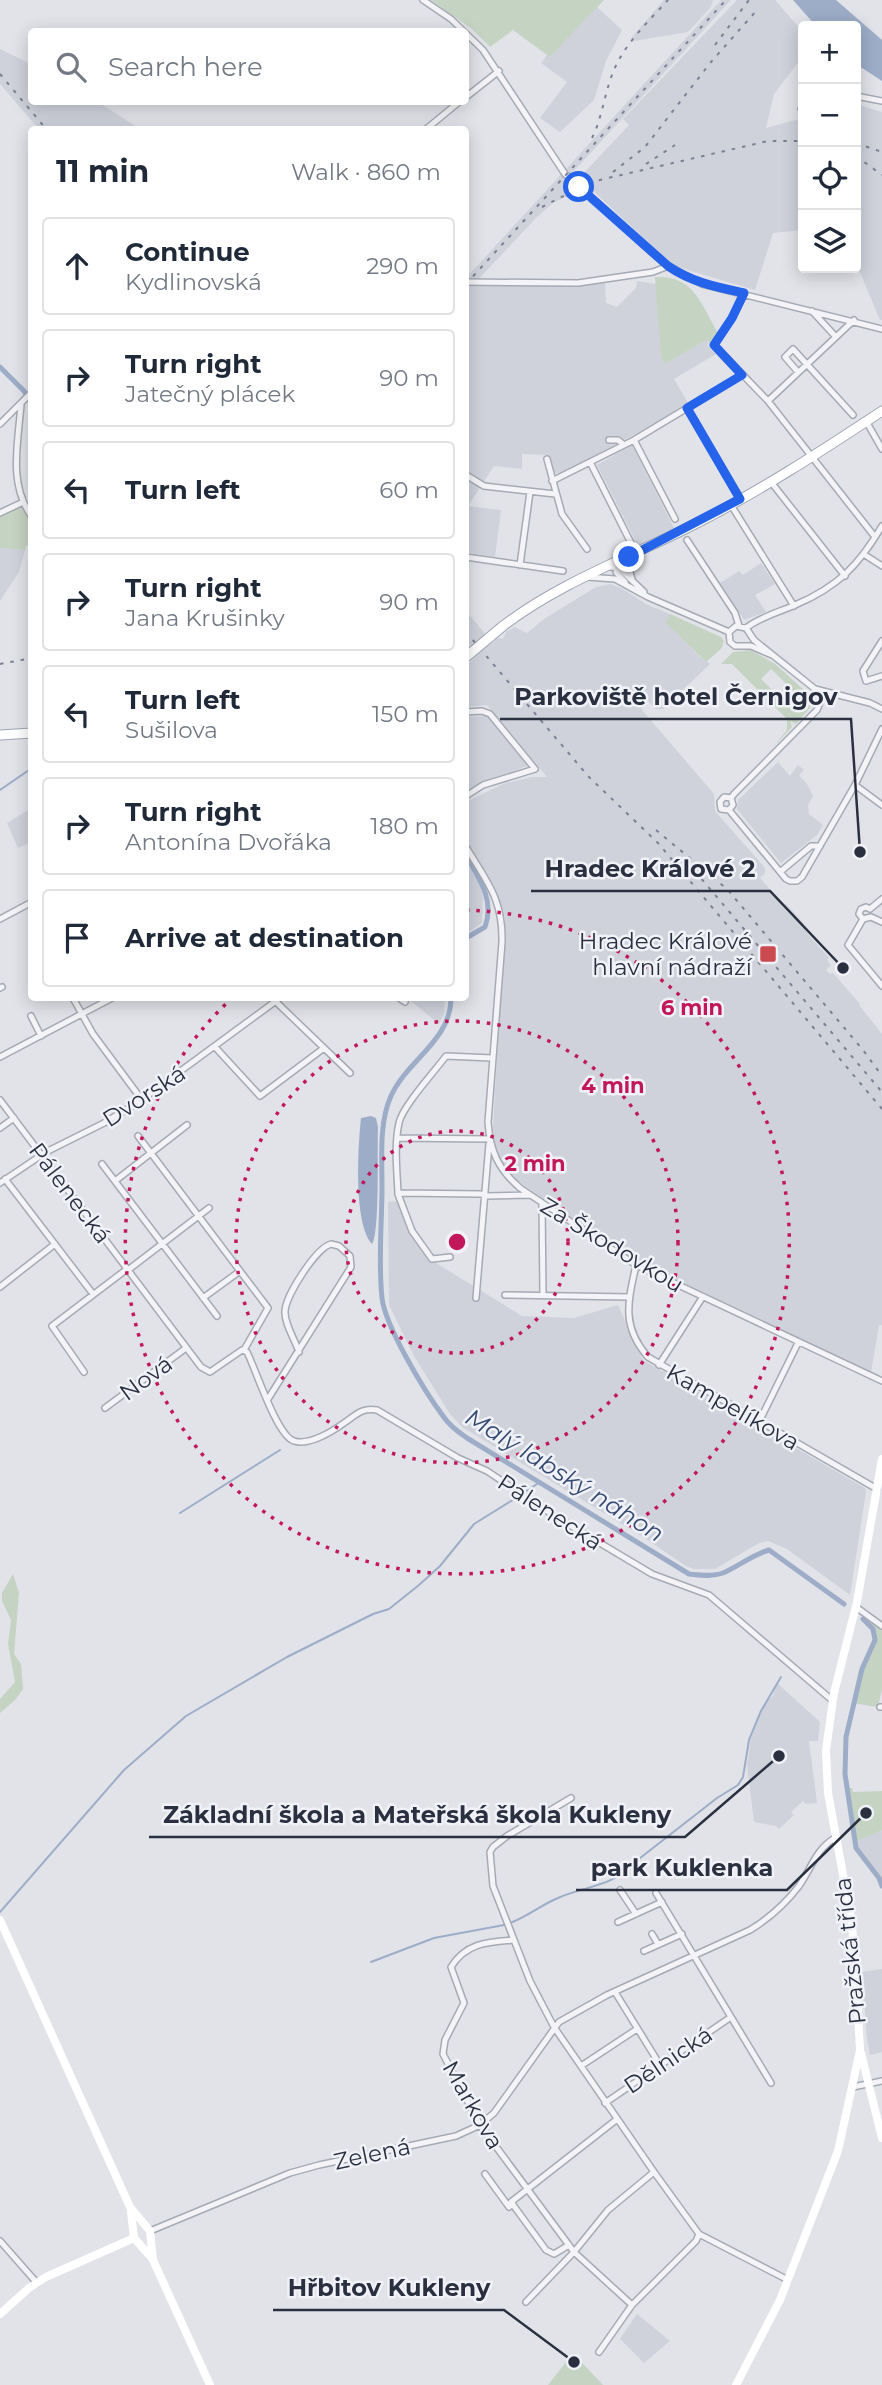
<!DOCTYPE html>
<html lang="en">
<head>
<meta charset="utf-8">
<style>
	:root { --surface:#fff; --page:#f6f6f7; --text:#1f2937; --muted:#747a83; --line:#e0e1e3 }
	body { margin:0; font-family:Montserrat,sans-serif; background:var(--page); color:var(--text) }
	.controls { position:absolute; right:21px; top:21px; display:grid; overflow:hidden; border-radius:7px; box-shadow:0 4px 18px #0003 }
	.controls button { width:63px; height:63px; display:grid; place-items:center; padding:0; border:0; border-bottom:2px solid var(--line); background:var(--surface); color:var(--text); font:35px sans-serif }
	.stop { position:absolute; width:21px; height:21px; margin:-16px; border:5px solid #2563eb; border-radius:50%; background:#fff }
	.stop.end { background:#2563eb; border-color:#fff; box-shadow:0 2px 7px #0008 }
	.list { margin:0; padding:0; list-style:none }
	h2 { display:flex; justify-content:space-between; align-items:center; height:91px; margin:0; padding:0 28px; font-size:30px }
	h2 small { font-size:23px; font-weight:400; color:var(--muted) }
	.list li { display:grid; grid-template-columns:46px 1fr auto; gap:21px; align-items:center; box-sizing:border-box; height:98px; margin:0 14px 14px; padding:0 14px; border:2px solid var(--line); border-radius:7px }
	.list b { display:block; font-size:26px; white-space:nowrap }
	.list p { margin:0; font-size:23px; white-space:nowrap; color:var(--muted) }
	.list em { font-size:23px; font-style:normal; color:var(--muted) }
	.icon { flex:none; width:38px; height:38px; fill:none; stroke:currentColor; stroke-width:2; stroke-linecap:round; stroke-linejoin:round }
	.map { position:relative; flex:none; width:882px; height:2385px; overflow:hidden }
	.search { position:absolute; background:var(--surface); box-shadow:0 4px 18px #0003; left:28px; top:28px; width:441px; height:77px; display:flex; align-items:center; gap:18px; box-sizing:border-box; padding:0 24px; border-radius:7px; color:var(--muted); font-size:26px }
	.panel { position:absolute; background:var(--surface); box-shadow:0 4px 18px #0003; left:28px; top:126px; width:441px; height:875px; border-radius:7px }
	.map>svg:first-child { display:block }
</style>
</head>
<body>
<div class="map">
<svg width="882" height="2385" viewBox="0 0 882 2385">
	<rect width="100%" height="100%" fill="#e1e3e9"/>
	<path fill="#cfd2db" d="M664,0H713L711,7L688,32L634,41L631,38Z
		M721,0H731L573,172L583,180V174L629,125L623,119L737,0H775L803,32V56L774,94L766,128L803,118V230L773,233L755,290L674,266L590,188L554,202L536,218L474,284L477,286H581L605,282L606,303L617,307L636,288L637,281L656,284L661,358L665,364L706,340L709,344L707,345L716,354L674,379L688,403L639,432L560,474L552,471L550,455L522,454V469L494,466L468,506L501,510L495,557L466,552V278Z
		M597,7L622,30L606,61L594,100L560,132L540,118L567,82L541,63L547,55L550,57Z
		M0,49L31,64L32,102H98L140,129H39L0,84Z
		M856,104L882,112V320H880L856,263Z
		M632,445L674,528L640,545L637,544L597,465Z
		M0,548L25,550L19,572L0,601Z
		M761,563L775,584L755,595L766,612L744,620L720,583L739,571L743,575Z
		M610,584L623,589L646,604L670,614L667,623L700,657L710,664L663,709H656L645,698H641L642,710L714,794L715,811L765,868V873L760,878L784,905L786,904L804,924L803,926L808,934L829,958L827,960L831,965L826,970L830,974L833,973L860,1004L859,1005L882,1034V1325H879L871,1373L635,1261L512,1177L503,1165L494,1147L493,1128L505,917L498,895L466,842V802L503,784L532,777H547L487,705L466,707V666L476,656L466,640V611L493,643L497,638L503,639L506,632L515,627L527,633L544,619L596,587Z
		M489,716L502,732V736L507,738L527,766L487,780L466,791V717Z
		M778,762L790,776L798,765L804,770L799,775L807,784L813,796L808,805L809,814L823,825L817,835L781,863L737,809L738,800Z
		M31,808V842L18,848L7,823Z
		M466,862L480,885L483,897L482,923L466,934Z
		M407,998H445L444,1014L439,1024Z
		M400,1201L417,1241L436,1263L522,1316L574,1318L618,1305L643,1360L865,1488L866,1492L850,1595L787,1549L768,1541L759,1543L715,1569H694L686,1566L640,1535L462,1427L450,1414L414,1356L389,1305L388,1202Z
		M776,1682L820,1722L818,1741H809L817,1803L806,1804L803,1801L791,1812L794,1815L779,1829L776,1826L754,1822L747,1765L751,1739L766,1702L773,1696Z
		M882,1830V1884L875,1871L864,1859L855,1842Z
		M882,1969V2052L870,2055L867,2039L862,1972Z
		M637,2314L670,2341L644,2363L620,2339Z"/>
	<path fill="#c5d3c2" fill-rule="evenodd" d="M431,0H604L550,57L513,30L490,47L472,29Z
		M655,277C694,275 701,304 718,333L710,343L706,340L665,364L661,358Z
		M21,506L31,522V544L26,546L25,550L0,548V516Z
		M670,614L721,637L724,641L722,648L706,662L666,623Z
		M750,650L774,663L813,698L815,702L796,724L790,721L792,727L774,746L787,730V719L732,664H721L733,652ZM771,669L801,698L791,708L761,679Z
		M13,1574L19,1593L14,1654L21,1664L23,1689L15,1700L0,1713V1699L15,1682L8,1644L11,1620L2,1601V1593Z
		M865,1618L882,1631V1689L878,1707L852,1703L859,1670L874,1638L873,1632L863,1622Z
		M847,1788H852L853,1792L882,1791V1830L855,1842Z
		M573,2353L603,2385H548Z"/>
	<path fill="#9dadc8" d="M793,0H836L882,40V81L856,64V26H816Z
		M371,1116L376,1118L378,1127C377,1148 380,1232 372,1244C353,1223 358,1146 361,1118Z"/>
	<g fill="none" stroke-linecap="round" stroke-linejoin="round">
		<path stroke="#9dadc8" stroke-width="2" d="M0,790L32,768
			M525,1492L540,1482
			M180,1513L280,1450
			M635,1862L717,1798L738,1785L743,1777L749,1740L761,1711L781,1677
			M0,1912L124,1770L186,1716L287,1657L373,1614L389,1609L419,1585L440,1566L474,1524L519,1496
			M510,1923C527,1917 541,1905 558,1898C582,1887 614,1886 631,1865
			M371,1962L434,1938L504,1925"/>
		<path stroke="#9dadc8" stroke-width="5" d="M0,367L24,391L32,404
			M466,856C479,878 495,900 485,927L466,938
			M451,998C451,1041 407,1060 391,1096C379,1122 382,1157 382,1186C382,1223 378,1261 382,1298C385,1326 425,1392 443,1416C449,1425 458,1432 467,1438L689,1574C700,1575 712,1577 723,1573C739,1566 752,1555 769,1550L844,1604
			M863,1619L873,1629L875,1640L862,1669L846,1737L845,1774L856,1848L879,1878L882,1886"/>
		<defs>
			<path id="street" d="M423,0L451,19L483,50L565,174L668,266L702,284L882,329
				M856,96L882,101
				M466,97L499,71
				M801,109L803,108
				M425,130L459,102
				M466,282L578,283L653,272L668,266
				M744,294L732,318L714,345L768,401L875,537
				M812,311L836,337
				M798,372L785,357L793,349L853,415
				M768,401L854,320
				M21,405C18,444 8,484 32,517
				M687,408L740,499
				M866,421L882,449
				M0,424L32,392
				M609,440H618L624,445
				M634,440L675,519
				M547,459L562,514L587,549
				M590,462L631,543
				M466,475L484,486L555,494
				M552,481L634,440L742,375
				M771,482L845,576
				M731,505L794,606
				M0,513L21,503
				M687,540L735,613L739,626
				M865,555L882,566
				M466,557L563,571
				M618,564L616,572L625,582
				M520,565L530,492
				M611,567L619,568L644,592
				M587,577L615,579L648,597L729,632
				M632,579L629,569L634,555
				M746,628C760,617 779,612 795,605C838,587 859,565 882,526
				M729,632L736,626L746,628L754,640L815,689L870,703L882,709
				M729,632L730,642L735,646H751L772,655
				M882,641L863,671L866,681L882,676
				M466,712L482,711L490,714L535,769L483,785L466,796
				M855,785L882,805
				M729,810L786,879L790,881H797L802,877L855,785L882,729
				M729,810L733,805L731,798L734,794L817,710L824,693
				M729,810L721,809L720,802L724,797L731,798
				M466,847C487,882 503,899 502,942L488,1122C490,1151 498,1169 520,1188L636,1265L882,1381
				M780,872L811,846H820
				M870,909L882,899
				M0,919L32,902
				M863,919L848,945L882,986
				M863,919L859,914L861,909L866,907L870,909
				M863,919L871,917L882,922
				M0,988L2,987
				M73,998L93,1034L142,1100
				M272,998L350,1073
				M399,998L405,1002
				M31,1016L41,1036
				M215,1047L260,1096L324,1048
				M0,1057L112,998
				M492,1058L446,1056C435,1071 402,1107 399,1123C394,1145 397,1171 398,1193L481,1194L486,1196L530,1195
				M0,1100L201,1367L210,1372L242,1350L247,1352C256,1370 277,1436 294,1441C309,1446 333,1431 344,1423C356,1415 362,1407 377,1410L458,1458L487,1471L553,1515L652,1574L709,1595L833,1701
				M0,1128L14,1118
				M138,1136L268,1308L244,1350
				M397,1138L489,1139
				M102,1164L217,1316
				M5,1179L93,1294
				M115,1181L187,1125
				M0,1183L46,1152L104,1123L137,1103L280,998
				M398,1194L412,1231L432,1259L450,1257
				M542,1203L543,1294
				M636,1265C628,1302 621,1326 648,1357L877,1489
				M128,1270L209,1208
				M0,1287L55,1244
				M505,1295L629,1297
				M203,1298L240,1271
				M476,1298L489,1144
				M659,1365L702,1298
				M84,1372L52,1326L127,1269
				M268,1399L351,1267L350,1256L339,1246L331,1244C316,1248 286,1295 285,1311C284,1323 295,1340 299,1352
				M105,1408L186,1348
				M759,1422L798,1343
				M856,1607L882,1626
				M880,1707H882
				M620,1890L636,1914
				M656,1893L771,2083
				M618,1922L662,1902
				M652,1934L658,1944
				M513,1940C487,1942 466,1943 451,1967L464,2003L445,2040L443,2054L480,2125L574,2252L632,2305L696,2241L699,2234
				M644,1951L682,1934
				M615,1992L660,2065
				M581,2066L637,2029
				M853,2087L882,2081
				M605,2103L731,2017
				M654,2172L699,2234L788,2280
				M485,2174L509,2207L513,2204
				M150,2231L290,2173L319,2165L456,2136L480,2125L494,2113L559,2022L607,1995L750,1930C768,1919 786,1903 799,1886C811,1869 816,1849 835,1838
				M0,2241L37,2283
				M569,2245L554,2254L546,2250L511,2202L616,2120
				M526,2302L574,2252L608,2210L654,2172L554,2027L530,1981L493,1886L490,1852L493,1847L507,1836L571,1798
				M599,2352L632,2305"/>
			<path id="primary" d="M503,626C559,583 628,558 691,526C757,493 820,452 882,411
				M0,735L32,733"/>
		</defs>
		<use href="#street" stroke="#a6aab3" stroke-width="8"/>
		<use href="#primary" stroke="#a1a6b4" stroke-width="11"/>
		<use href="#street" stroke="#f4f4f8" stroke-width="5"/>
		<path stroke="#fff" stroke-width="8" d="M0,1920L130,2207L150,2231L153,2260L210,2385
			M861,2053L882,2138
			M131,2212L134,2238L152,2258
			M0,2314L29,2288L46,2277L134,2238
			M736,2385L780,2300L838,2151L860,2050L855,1955L851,1918L828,1793L826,1750L834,1693L857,1602L882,1459"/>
		<use href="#primary" stroke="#fff" stroke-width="9"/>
		<path stroke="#7b8192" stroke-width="2" stroke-dasharray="3.5 7" stroke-linecap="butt" d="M715,45L749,0
			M0,74L47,130
			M592,138C602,118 604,96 612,75C623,45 647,23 668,0
			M856,143L882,152
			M856,156L882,175
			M646,164L675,145
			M613,172L645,147L711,62L757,10
			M542,207L591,182L768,141H803
			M466,284L726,0
			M466,632L588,776L658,843L882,1109
			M0,664L32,658
			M656,830L727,889L863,1050L882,1076
			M688,863L882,1092"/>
		<defs>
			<path id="primary-bridge" d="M466,657L503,626"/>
		</defs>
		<use href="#primary-bridge" stroke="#a1a6b4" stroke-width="11" stroke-linecap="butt"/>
		<use href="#primary-bridge" stroke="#fff" stroke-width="9"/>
	</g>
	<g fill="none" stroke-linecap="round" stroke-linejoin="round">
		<path stroke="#2563eb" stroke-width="9" d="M579,187L668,266C691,282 716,287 744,293L732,318L714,345L742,375L687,408L740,499L629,557"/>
	</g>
	<g fill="none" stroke="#c2185b" stroke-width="3.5" stroke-dasharray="3.5 7">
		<circle cx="457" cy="1242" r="111"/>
		<circle cx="457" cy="1242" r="221"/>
		<path d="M466 910A332 332 0 1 1 231 999"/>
	</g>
	<rect fill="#ca4a50" stroke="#f0f2f7" stroke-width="2.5" x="759" y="945" width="18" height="18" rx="3.5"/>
	<g text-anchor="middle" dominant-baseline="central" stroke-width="5" stroke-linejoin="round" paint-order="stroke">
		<g font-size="23" fill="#2a3040" stroke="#f0f2f7" text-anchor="end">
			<text x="752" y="941">Hradec Králové<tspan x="752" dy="26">hlavní nádraží</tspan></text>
		</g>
		<g font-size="23" fill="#2a3040" stroke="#f0f2f7">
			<text transform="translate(144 1096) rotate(-33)">Dvorská</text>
			<text transform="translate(70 1193) rotate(53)">Pálenecká</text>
			<text transform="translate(612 1245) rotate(31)">Za Škodovkou</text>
			<text transform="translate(146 1378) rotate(-36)">Nová</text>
			<text transform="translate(733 1407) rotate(30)">Kampelíkova</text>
			<text transform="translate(550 1512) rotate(33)">Pálenecká</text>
			<text transform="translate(850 1951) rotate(-96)">Pražská třída</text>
			<text transform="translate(668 2060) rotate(-34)">Dělnická</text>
			<text transform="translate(473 2105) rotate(60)">Markova</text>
			<text transform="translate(372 2154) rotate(-12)">Zelená</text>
		</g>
		<g font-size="24" font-style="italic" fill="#354a73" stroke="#f0f2f7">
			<text transform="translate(565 1475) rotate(32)">Malý labský náhon</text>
		</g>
	</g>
	<circle cx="457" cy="1242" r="10" fill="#c2185b" stroke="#f0f2f7" stroke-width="3.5"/>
	<g font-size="21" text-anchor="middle" font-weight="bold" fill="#c2185b" stroke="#f0f2f7" stroke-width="5" stroke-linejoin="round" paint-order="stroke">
		<text x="692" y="1015">6 min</text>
		<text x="613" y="1093">4 min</text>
		<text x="535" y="1171">2 min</text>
	</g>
	<path fill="none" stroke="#2a3040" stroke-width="2.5" d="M860 852L851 719H500M843 968L770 891H531M779 1756L685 1837H149M866 1813L787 1890H576M574 2362L504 2310H273"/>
	<g fill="#2a3040" stroke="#f0f2f7" stroke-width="2.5">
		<circle cx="860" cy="852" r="7"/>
		<circle cx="843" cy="968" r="7"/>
		<circle cx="779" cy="1756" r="7"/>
		<circle cx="866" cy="1813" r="7"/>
		<circle cx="574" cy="2362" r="7"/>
	</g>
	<g font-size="24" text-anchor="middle" font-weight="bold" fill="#2a3040" stroke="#f0f2f7" stroke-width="5" stroke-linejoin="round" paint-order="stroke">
		<text x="676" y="705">Parkoviště hotel Černigov</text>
		<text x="650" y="877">Hradec Králové 2</text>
		<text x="417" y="1823">Základní škola a Mateřská škola Kukleny</text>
		<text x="682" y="1876">park Kuklenka</text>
		<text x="389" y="2296">Hřbitov Kukleny</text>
	</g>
</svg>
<div class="controls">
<button>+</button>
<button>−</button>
<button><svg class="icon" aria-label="locate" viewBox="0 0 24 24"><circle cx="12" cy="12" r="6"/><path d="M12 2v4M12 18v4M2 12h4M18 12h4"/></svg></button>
<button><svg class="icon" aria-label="layers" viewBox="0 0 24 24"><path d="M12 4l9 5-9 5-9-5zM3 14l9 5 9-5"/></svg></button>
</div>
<div class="stop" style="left:579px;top:187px"></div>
<div class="stop end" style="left:629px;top:557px"></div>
<div class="search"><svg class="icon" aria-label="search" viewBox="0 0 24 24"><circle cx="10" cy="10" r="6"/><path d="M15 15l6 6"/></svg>Search here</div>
<section class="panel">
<h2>11 min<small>Walk · 860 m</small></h2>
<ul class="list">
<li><svg class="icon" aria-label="ahead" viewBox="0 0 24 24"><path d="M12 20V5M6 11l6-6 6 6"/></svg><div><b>Continue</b><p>Kydlinovská</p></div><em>290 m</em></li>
<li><svg class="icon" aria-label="right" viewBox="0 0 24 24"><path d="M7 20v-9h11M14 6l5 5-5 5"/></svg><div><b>Turn right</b><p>Jatečný plácek</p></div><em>90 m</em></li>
<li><svg class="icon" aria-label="left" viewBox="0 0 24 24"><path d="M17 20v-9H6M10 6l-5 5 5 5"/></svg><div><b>Turn left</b></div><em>60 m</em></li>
<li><svg class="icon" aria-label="right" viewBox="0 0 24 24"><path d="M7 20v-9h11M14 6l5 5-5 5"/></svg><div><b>Turn right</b><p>Jana Krušinky</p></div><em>90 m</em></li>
<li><svg class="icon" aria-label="left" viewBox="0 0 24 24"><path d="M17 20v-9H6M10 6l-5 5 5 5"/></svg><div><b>Turn left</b><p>Sušilova</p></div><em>150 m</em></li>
<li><svg class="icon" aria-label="right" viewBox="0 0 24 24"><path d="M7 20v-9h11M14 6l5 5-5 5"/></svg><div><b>Turn right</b><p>Antonína Dvořáka</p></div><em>180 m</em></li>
<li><svg class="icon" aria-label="arrive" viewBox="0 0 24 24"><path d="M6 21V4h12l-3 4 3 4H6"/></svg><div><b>Arrive at destination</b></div></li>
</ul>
</section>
</div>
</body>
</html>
